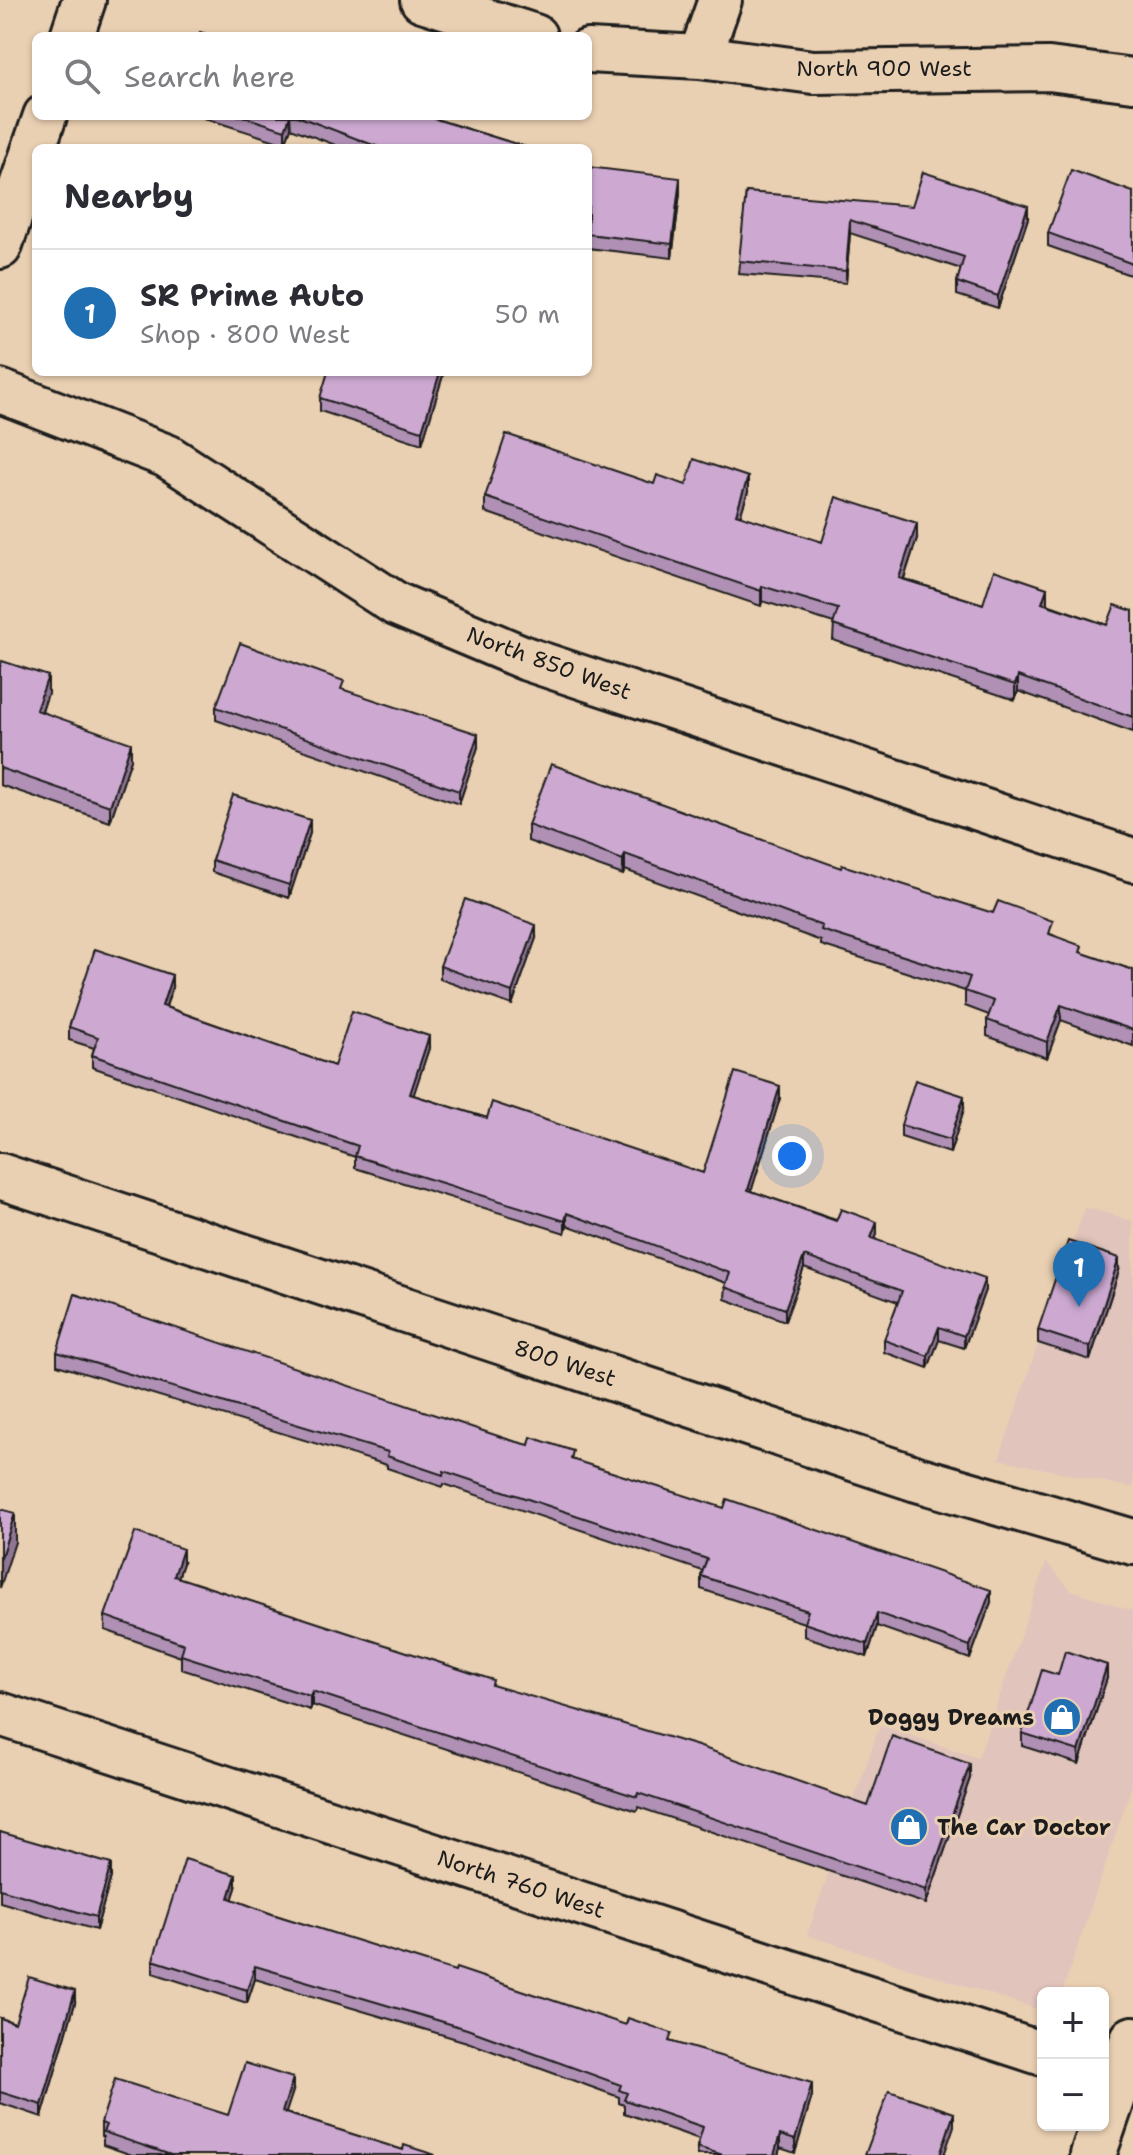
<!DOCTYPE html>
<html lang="en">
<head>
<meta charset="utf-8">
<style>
	:root { --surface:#fff; --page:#f7f7f7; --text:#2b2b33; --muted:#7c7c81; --line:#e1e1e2; --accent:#1f6fb2 }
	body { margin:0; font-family:"Shantell Sans",sans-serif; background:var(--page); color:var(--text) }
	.controls { position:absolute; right:24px; bottom:24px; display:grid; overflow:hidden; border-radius:12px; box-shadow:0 2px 6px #0004 }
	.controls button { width:72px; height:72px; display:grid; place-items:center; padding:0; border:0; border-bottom:2px solid var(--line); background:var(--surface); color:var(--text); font:40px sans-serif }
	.you { position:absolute; left:792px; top:1156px; width:28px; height:28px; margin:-20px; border:6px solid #fff; border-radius:50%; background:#1a73e8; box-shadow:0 0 0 12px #1a73e833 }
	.badge { display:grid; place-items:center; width:52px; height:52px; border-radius:50%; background:var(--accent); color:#fff; font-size:26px; font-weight:700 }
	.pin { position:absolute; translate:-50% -66px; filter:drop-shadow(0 2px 4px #0008) }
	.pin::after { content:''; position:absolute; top:42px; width:28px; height:24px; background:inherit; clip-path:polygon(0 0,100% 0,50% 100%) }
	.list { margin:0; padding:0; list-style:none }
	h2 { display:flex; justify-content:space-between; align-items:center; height:104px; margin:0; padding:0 32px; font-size:34px }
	h2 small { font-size:26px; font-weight:400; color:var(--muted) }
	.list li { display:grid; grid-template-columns:52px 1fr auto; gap:24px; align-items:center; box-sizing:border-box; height:128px; padding:0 32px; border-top:2px solid var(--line) }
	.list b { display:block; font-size:30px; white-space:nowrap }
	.list p { margin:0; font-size:26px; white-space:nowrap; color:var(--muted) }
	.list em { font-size:26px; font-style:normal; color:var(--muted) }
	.icon { flex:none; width:44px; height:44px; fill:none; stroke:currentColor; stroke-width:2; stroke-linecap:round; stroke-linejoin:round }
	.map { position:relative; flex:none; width:1133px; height:2155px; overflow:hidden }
	.search { position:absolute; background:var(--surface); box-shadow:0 2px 6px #0004; left:32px; top:32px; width:560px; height:88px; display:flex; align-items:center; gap:20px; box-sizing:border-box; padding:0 28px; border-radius:12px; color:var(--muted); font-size:30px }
	.panel { position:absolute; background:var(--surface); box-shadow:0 2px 6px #0004; left:32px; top:144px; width:560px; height:232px; border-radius:12px }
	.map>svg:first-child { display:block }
</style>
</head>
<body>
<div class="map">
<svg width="1133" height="2155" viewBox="0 0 1133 2155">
	<rect width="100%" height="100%" fill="#ead0b2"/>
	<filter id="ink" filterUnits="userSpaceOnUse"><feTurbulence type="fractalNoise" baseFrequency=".0125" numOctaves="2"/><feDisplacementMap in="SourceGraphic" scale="16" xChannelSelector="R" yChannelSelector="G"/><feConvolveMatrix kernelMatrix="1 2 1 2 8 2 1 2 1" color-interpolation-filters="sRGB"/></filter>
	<g filter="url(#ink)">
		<path fill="#e1c4bc" d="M1085,1207L1133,1221V1488L999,1459Z
			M1046,1562L1071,1590L1133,1611V1783L1062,1993H1043V2011L807,1935L880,1725L978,1758Z"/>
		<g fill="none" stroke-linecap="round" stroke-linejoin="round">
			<defs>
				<path id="minor" d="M422,0L535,36
					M72,36L84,0
					M588,51L700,57L813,72L1049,69L1133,80
					M700,57L720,0
					M0,247L45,116
					M0,391L167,456L396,604L527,659L1133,860
					M0,1714L1043,2054"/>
				<path id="tertiary" d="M0,1176L917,1479L1133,1542"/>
				<path id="secondary" d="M1093,2155L1133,2039"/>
			</defs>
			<use href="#minor" stroke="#1c1c1c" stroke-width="48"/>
			<use href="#tertiary" stroke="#1c1c1c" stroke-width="50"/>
			<use href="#secondary" stroke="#1c1c1c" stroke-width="50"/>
			<use href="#minor" stroke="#ead0b2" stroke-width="42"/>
			<use href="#tertiary" stroke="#ead0b2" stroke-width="44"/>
			<use href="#secondary" stroke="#ead0b2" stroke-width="44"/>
		</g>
		<path fill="#b091b5" stroke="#1c1c1c" stroke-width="2" d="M198,116H426L529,148H343L291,128L285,144Z
			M588,167L680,193L672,258L588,248Z
			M746,192L1028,218L998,308L957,295V282L961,269L850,233L846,283L739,274Z
			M1133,192V276L1048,246V233Z
			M444,372L422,444L320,411V398Z
			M654,484L686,485L748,492L740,516L822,542L917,538L904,579L983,604L1047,603V604L1107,625L1133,611V732L1018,691L1015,700L833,640L834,623L762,601L761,606L485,512V497Z
			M0,667L48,693L42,712L131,759L110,822L0,785Z
			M344,690L478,747L459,804L216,720V707Z
			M528,825L841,868L1053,935L1082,953L1133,970V1046L1061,1020L1047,1058L987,1036V1020L989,1015L965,1006V991L821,945V941L625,870L623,875L528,841Z
			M310,833L289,898L212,872V860Z
			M536,938L512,1005L440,979V966Z
			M172,987L166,1007L334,1066L429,1048L413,1095L487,1118L703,1173L780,1098L751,1191L877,1234L875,1240L985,1290L964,1348L939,1340L928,1368L884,1352V1340L898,1302L804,1268L785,1321L725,1299L726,1283L567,1225L565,1233L355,1168V1157L92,1067V1055L94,1048L69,1040V1027Z
			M964,1109L950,1153L901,1137V1125Z
			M1119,1271L1090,1360L1038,1343V1330Z
			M57,1352L510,1440L573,1460L991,1602L970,1659L877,1626L867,1657L804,1636V1623L701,1589V1576L703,1571L444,1484L443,1487L387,1468V1465L57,1365Z
			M183,1563L178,1578L493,1686L868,1806L970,1778L926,1904L638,1807L637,1811L312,1705L310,1710L181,1669V1657L105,1630V1616Z
			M1058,1675L1107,1678L1079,1764L1022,1746V1733Z
			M0,1832L111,1877L96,1930L0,1902Z
			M236,1888L232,1899L272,1914L672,2042L812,2096L795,2153L780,2148L778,2155H697V2147L699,2139L624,2113V2105L619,2103V2097L467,2042L255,1979L247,2003L153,1973V1960Z
			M75,2003L42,2117L0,2103V2018L15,2023Z
			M293,2091L285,2113L403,2150L435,2155H132L103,2145V2137L101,2136V2123L228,2115Z"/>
		<path fill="#907693" stroke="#1c1c1c" stroke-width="2" d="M290,116L291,128L285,144V130Z
			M680,178V193L672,258V244Z
			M1028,206V218L998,308V296Z
			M850,220V233L846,283V271Z
			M440,372H444L422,444V431Z
			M748,477V492L736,529V514Z
			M917,523V538L899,593V578Z
			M762,586V601L761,606V591Z
			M1047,588V603L1042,618V603Z
			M48,676V693L36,727V710Z
			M1018,676V691L1015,700V685Z
			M478,734V747L459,804V791Z
			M131,743V759L110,822V806Z
			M310,820V833L289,898V885Z
			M625,854V870L623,875V860Z
			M536,925V938L512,1005V992Z
			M172,975V987L162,1018V1006Z
			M1061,1005V1020L1047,1058V1042Z
			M429,1036V1048L410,1106V1094Z
			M780,1086V1098L748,1202V1190Z
			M964,1096V1109L950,1153V1140Z
			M567,1213V1225L565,1233V1221Z
			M877,1222V1234L871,1250V1238Z
			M804,1256V1268L785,1321V1309Z
			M1119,1258V1271L1090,1360V1347Z
			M985,1278V1290L964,1348V1336Z
			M939,1327V1340L928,1368V1356Z
			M15,1513V1542L0,1588V1560Z
			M183,1549V1563L174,1590V1576Z
			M991,1590V1602L970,1659V1646Z
			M877,1613V1626L867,1657V1644Z
			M1107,1665V1678L1079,1764V1751Z
			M312,1691V1705L310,1710V1696Z
			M970,1764V1778L926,1904V1890Z
			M111,1864V1877L96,1930V1917Z
			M236,1875V1888L229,1910V1898Z
			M255,1966V1979L247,2003V1990Z
			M75,1991V2003L42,2117V2105Z
			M293,2078V2091L282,2125V2112Z
			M812,2083V2096L795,2153V2140Z
			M954,2113V2126L944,2155H940Z
			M780,2135V2148L778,2155H774Z"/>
		<path fill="#cda9d2" stroke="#1c1c1c" stroke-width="2" d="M200,32L213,36H199Z
			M242,116H290L285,130Z
			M297,116H426L529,148H381Z
			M588,167L680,178L672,244L588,234Z
			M1071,170L1133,192V264L1048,233Z
			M923,172L1028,206L998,296L957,282L964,257L850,220L846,271L739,261L746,192L912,206Z
			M328,372H440L422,431L320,398Z
			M506,434L654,484L657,475L686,485L694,459L748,477L736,514L822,542L836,497L917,523L899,578L983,604L994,570L1047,588L1042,603L1107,625L1115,605L1133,611V717L1018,676L1015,685L833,625L838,609L762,586L761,591L485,497Z
			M240,643L344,681L341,689L478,734L459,791L216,707Z
			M2,661L48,676L36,710L131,743L110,806L0,768V667Z
			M551,764L841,868L842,865L993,913L998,901L1053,921L1049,934L1082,946L1080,952L1133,970V1030L1061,1005L1047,1042L987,1020L994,1001L965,991L970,977L821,930L822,926L625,854L623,860L528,825Z
			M233,795L310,820L289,885L212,860Z
			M465,899L536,925L512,992L440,966Z
			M95,949L172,975L162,1006L334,1066L352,1011L429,1036L410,1094L487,1118L492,1102L703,1173L735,1072L780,1086L748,1190L836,1221L841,1209L877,1222L871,1238L985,1278L964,1336L939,1327L928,1356L884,1340L902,1291L804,1256L785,1309L725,1287L730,1273L567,1213L565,1221L355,1156L358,1146L92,1055L98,1037L69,1027Z
			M915,1080L964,1096L950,1140L901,1125Z
			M1068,1241L1119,1258L1090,1347L1038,1330Z
			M75,1294L510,1440L529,1445L531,1437L573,1451L571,1459L724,1508L727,1499L991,1590L970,1646L877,1613L867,1644L804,1623L808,1611L701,1576L707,1559L444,1471L443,1475L387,1456L388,1452L57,1352Z
			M0,1509L15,1513L0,1560Z
			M135,1532L183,1549L174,1576L493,1680L492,1685L698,1746L868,1806L892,1736L970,1764L926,1890L638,1793L637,1797L312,1691L310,1696L181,1655L184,1644L105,1616Z
			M1065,1651L1107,1665L1079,1751L1022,1733L1042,1670L1058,1675Z
			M0,1832L111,1864L96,1917L0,1889Z
			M185,1859L236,1875L229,1898L272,1914L455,1971L456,1968L626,2025L628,2018L672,2033L669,2041L812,2083L795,2140L780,2135L774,2155H723L697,2147L703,2127L624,2100L627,2093L619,2090L621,2085L467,2029L255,1966L247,1990L153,1960Z
			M29,1977L75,1991L42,2105L0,2092V2018L15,2023Z
			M245,2063L293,2078L282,2112L403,2150L404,2145L435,2155H171L103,2132L106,2125L101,2123L115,2079L228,2115Z
			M889,2091L954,2113L940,2155H865Z"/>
	</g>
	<defs>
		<symbol id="shop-disc" viewBox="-11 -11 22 22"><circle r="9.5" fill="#1f6fb2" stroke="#ead0b2"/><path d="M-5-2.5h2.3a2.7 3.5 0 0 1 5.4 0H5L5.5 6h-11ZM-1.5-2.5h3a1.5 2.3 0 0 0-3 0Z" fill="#fff"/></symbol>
	</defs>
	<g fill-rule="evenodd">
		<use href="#shop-disc" x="1040" y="1695" width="44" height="44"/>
		<use href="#shop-disc" x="887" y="1805" width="44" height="44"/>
	</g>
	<g text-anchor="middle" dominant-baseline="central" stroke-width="6" stroke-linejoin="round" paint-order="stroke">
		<g font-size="22" fill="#1c1c1c" stroke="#ead0b2">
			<text x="884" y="68">North 900 West</text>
			<text transform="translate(549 663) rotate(20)">North 850 West</text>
			<text transform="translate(565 1363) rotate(18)">800 West</text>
			<text transform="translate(521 1884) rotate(18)">North 760 West</text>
		</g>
		<g font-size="22" font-weight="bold" fill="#1c1c1c" stroke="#ead0b2" text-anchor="end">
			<text x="1034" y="1717">Doggy Dreams</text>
			<text x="937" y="1827" text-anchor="start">The Car Doctor</text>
		</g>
	</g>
</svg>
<div class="controls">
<button>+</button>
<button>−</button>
</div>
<div class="you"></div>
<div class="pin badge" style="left:1079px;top:1307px">1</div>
<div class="search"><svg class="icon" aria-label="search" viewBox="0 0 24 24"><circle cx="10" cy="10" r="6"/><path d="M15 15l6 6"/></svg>Search here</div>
<section class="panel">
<h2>Nearby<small></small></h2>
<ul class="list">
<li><span class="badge">1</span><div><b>SR Prime Auto</b><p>Shop · 800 West</p></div><em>50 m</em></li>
</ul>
</section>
</div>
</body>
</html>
